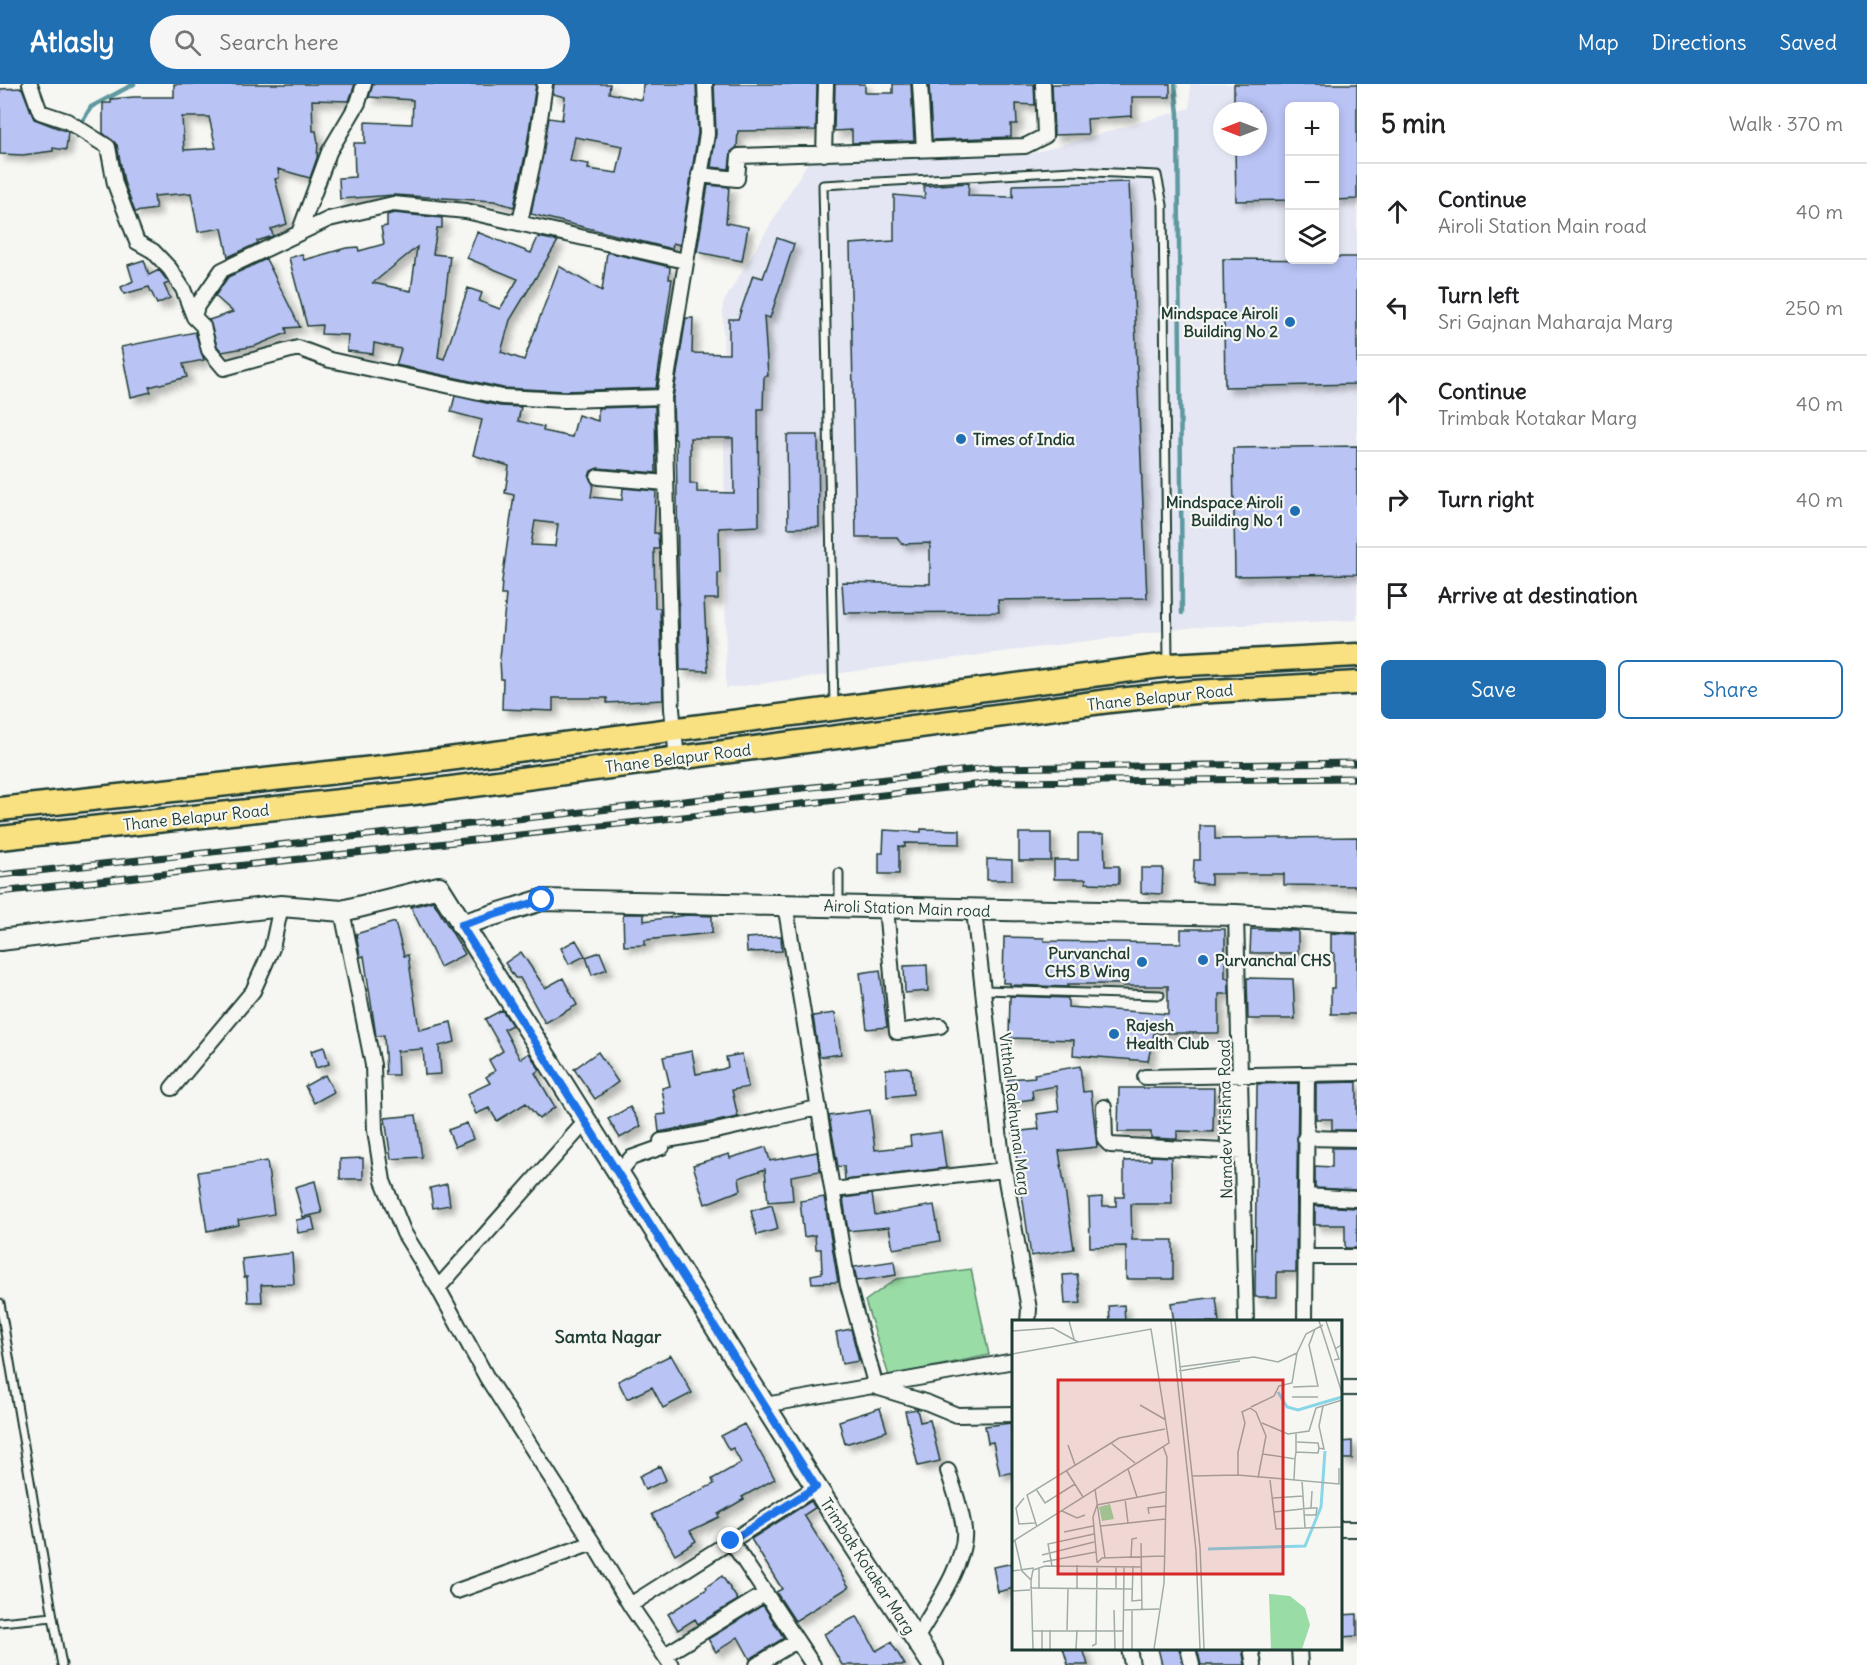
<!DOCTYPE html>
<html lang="en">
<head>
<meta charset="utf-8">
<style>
	:root { --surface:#fff; --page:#f6f6f6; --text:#202124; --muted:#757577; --line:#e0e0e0; --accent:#1f6fb2 }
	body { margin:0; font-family:Delius,sans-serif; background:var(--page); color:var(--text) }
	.controls { position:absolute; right:18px; top:18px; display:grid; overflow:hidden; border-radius:9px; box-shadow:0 3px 9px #0003 }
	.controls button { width:54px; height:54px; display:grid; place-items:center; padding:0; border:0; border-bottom:2px solid var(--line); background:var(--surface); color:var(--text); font:30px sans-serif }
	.compass { position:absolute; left:1213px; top:18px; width:54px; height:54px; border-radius:50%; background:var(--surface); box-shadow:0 3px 9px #0003; rotate:270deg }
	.stop { position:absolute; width:18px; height:18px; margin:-14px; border:4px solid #1a73e8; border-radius:50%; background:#fff }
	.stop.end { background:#1a73e8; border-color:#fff; box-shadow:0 2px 6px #0008 }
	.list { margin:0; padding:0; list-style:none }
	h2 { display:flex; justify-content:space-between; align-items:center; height:78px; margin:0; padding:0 24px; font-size:26px }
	h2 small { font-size:20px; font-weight:400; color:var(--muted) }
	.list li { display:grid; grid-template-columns:39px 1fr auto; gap:18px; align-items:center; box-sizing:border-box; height:96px; padding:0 24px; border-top:2px solid var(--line) }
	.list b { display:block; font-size:22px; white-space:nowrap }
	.list p { margin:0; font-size:20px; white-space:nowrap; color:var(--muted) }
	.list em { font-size:20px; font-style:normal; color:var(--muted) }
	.actions { display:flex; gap:12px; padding:18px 24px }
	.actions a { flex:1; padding:14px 0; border:2px solid var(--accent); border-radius:9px; text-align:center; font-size:21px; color:var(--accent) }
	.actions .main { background:var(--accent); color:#fff }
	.icon { flex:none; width:33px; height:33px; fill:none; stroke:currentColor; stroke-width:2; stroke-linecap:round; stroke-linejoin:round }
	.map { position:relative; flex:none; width:1357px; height:1581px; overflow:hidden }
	header { display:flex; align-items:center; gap:36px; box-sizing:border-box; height:84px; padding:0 30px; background:var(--accent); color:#fff }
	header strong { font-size:28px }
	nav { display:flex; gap:33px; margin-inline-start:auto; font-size:21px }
	.search { width:420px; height:54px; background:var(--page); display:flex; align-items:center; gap:15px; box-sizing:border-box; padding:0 21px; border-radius:33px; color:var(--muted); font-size:22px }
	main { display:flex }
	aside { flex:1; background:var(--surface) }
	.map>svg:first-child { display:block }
</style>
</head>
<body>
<header>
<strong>Atlasly</strong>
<div class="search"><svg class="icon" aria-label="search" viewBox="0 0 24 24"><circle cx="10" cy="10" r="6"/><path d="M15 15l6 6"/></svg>Search here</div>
<nav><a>Map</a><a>Directions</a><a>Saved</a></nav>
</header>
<main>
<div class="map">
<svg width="1357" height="1581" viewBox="0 0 1357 1581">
	<defs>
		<filter id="shadow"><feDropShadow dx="5.5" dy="5.5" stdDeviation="3" flood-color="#0004"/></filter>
	</defs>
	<rect width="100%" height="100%" fill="#f6f6f2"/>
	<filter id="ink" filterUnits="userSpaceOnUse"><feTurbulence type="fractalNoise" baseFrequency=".0167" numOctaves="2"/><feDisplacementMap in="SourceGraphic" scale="12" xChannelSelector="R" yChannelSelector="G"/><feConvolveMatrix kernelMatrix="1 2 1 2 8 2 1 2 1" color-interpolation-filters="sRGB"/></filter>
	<g filter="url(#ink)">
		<path fill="#e4e7f3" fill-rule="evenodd" d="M1190,0H1357V536L1195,543L726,604L723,219L811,73L1026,71L1190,24ZM1290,22H1334V176H1290ZM1222,27H1258V63H1222Z"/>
		<path fill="#99dca6" stroke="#5c8c6d" stroke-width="1.5" d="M971,1185L989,1271L889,1292L865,1217L896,1195Z"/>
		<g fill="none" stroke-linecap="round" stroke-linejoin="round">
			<path stroke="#5f99a0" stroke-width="4.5" d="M1175,0L1178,30L1182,529
				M82,38L91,23L134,0"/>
		</g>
		<path fill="#b9c3f4" stroke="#1f3d34" stroke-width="1.5" fill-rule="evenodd" filter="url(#shadow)" d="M174,0H355L349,17L312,16L313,47H316L318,59L317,74L310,94L278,85L279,94L275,95L287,140L271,145L273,152L257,157L258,159L228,173L222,144L198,148L191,109L154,112L156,125L135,128L124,98L117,61L103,49V19H111V15L134,13H174ZM182,33H209L216,64L184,66Z
			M373,0H536L526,67L514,123L494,117L394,111L340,115L339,94L355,93L354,59H365V38L412,40L413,16L369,13Z
			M554,0H610L609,9L642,16L643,0H696L698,49L680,161L673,159L672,165L531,130L549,34L562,36L565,13L553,10ZM575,53L623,62L617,89L588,85L589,80L570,77Z
			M714,0H817L816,46L738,47L737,63L731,68L729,85L711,83L716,50Z
			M835,0H865V9H893V0H911L914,57L852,59V46L834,47Z
			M929,0H1034L1035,21L1016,20L1017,40H1011V53L932,56Z
			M1052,0H1170V13H1132V32L1087,35L1088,50L1054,51Z
			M1234,0H1357V115L1335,116V22H1290V116L1236,117L1235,63H1258V27H1234Z
			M22,4L34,35L68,48L66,66L53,64V67L23,71L0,70V5Z
			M1129,98L1147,514L998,516L999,528L844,529L842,498L930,500V459L902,460L897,453H856L850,160L894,157V111L925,114L924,102L969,99L968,112L1013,113V101Z
			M708,101L729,103L726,139L748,143L742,177L697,168Z
			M394,129L442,134V144H437L433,170L450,172L438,273L444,275L468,204L482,209L479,217L500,225L518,195L467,174L477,148L531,169L538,153L558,157L510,236L501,268L524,276L559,182L602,207L607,168L670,183L669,195H672L656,304L565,307L503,304L396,281L401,265L374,259L373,270L347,267L348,251L321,250L322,241L307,242L289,174L302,170L304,176L346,164L358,163L359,167L384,160L381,143L387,142V131ZM417,163L411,207L373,199Z
			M777,154L794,160L770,234L764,232L768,292H764L763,325H758L759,442L719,444L720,489H718V515H704L708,587L680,586L676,355H674L673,314L686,234H693L692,269L729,270V235H738L753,191L763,194ZM690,354H733L734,409L697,408V400H690Z
			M1335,173H1357V300L1225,303L1223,175L1335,176Z
			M266,175L300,243L286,244L287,249L255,262L222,268L217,262L209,236L233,228L215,212L228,193Z
			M144,176L149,191L159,186L169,199L164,201L170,214L157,220L149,203L124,210L121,203L133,197L128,181Z
			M195,248L204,276L183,280L187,293L149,303L151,308L131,313L121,263Z
			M455,312L500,322L521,323L518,337L544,343L543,347L572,353L578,331L598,337V324L655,322L656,389L598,384L591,387L589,393L593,400L591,413L622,416L623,404L656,407L654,449H658L659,465H654L655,524H660L663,616L607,619V614H553V627L502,625L503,595H501L500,575L506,511H501L502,497L514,411L505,409L509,382L473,371L482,336L451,328ZM535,437L558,440L555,462L531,461Z
			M787,351H818L819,443L788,444Z
			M1357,362V490L1235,492L1233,364Z
			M1200,742H1215V755L1357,753V802L1284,801V790H1211V800L1193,799L1194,776H1200Z
			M921,745L960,746V760L905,759V763L899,762V790H879V769H883L884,746L921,748Z
			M1019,749H1051V777H1019Z
			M1078,750H1104L1105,782H1119V800L1086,799V795H1054V776H1078Z
			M987,775L1012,776V796H987Z
			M1141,784H1163L1162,810L1141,809Z
			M433,817L465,870L440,883L411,823Z
			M623,830H644V837L687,831L712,832V849L645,856V861L624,862Z
			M395,838L404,872L408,871L419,946L451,938L455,958L439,962L441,990L425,991L423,965L397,967L398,991H386L384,951L376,952L364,872L360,873L356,850Z
			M1181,845H1225V894H1229V910H1219V949H1154L1148,977L1073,971L1074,956L1009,954L1010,912L1068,914V923L1168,930V902H1122V900H1068V903L1010,901V899H1003L1004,853L1044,854V857L1181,859Z
			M1251,845L1298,847V869H1250Z
			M1331,849L1357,850V930H1331V904H1334V869H1331Z
			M781,852L782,867L747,868L746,854Z
			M576,856L585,872L569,880L561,864Z
			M521,868L545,904L563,894L577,921L545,939L520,894H515L505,879Z
			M600,868L607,885L592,891L586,873Z
			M927,881L928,907L905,909L904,882Z
			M880,886L887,943L867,945L860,889Z
			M1247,894L1293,895L1295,935H1248Z
			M502,926L512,941L504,945L520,975L529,969L540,986L535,989L555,1023L539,1035L526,1019L497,1037L489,1024L476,1030L467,1010L490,999L486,993L495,987L489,976L503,967L485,935Z
			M835,929L841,970L819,973L813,932Z
			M324,963L329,980L316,984L311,967Z
			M692,967L696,990L723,985L728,983L726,973L742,970L748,1003L732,1006L738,1033L659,1048L657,1031L666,1030L662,1004L670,1002L663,973Z
			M598,968L618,998L595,1015L574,985Z
			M1080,982L1083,1008L1091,1007L1097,1063L1059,1067L1074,1165L1031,1172L1013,1048L1039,1045L1037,1030L1059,1027L1056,1002L1032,1006L1033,1015L1011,1018L1008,995L1035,993L1034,990Z
			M907,983L911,985L913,1010L887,1013L886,985Z
			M325,991L334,1008L314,1019L305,1002Z
			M1357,998V1046H1332V1035H1316V999Z
			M1298,999L1296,1188H1277V1213H1255L1257,1000Z
			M1119,1004H1214L1213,1048L1177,1047V1055H1171L1151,1054V1048H1118Z
			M630,1023L641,1042L620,1054L608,1035Z
			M870,1026L875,1066L911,1062L910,1052L941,1048L946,1084L845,1096L844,1082L838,1083L829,1032Z
			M416,1031L422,1073L391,1075L385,1034Z
			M467,1039L473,1055L455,1063L448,1046Z
			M766,1063L770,1077L817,1068L820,1087L791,1092L793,1116L768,1118L765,1085L739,1094L741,1106L705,1120L693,1081L729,1070L730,1074Z
			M1332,1064H1357V1106L1315,1104V1082L1332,1083Z
			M1151,1072L1171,1073L1172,1120H1131L1132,1156H1173V1195H1126V1162L1090,1163L1089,1114L1102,1113L1103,1122H1116V1113H1124V1077L1151,1076Z
			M363,1074V1095H340V1075Z
			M267,1077L274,1130L238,1136L239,1141L207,1147L198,1088Z
			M315,1097L322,1129L303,1133L295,1103Z
			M447,1100L450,1121L433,1124L430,1104Z
			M872,1110L875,1131L934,1121L940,1157L893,1165L889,1143L848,1147L843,1114Z
			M824,1113L838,1198L812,1199L811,1191L822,1189L821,1165H816L815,1151L804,1153L800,1117Z
			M772,1121L778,1145L757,1151L751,1127Z
			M1315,1122L1357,1124V1164H1345V1141H1315Z
			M312,1133L315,1146L298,1149L296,1136Z
			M292,1169L294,1200L261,1201L262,1218H248L247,1193H244L242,1175Z
			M894,1177L896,1191L857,1197L854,1183Z
			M1077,1190L1081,1219L1065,1220L1063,1191Z
			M1216,1213L1219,1238H1174L1171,1219Z
			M1124,1221L1125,1238H1110L1109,1222Z
			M851,1245L859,1277L842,1280L836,1248Z
			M671,1271L692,1309L663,1324L652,1303L627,1315L618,1297Z
			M880,1324L887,1347L845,1360L839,1337Z
			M917,1325L920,1338L930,1336L940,1377L918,1382L905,1327Z
			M1011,1339L1014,1388L1000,1391L993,1358L988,1359L985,1342Z
			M744,1340L775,1395L742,1413L744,1415L718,1430L719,1433L690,1447L696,1457L675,1470L652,1430L714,1400L712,1395L741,1379L733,1364L729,1366L721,1352Z
			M1352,1357V1375H1341V1358Z
			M660,1382L666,1396L645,1406L639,1392Z
			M811,1417L815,1424L804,1431L849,1503L795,1537L776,1508L782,1505L751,1455Z
			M1014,1479V1504L998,1508L993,1483Z
			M722,1492L738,1516L698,1540L695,1535L678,1546L668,1530L707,1505L706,1503Z
			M763,1521L784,1554L750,1575L738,1553L716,1568L708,1555Z
			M1357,1530V1552L1341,1553V1531Z
			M857,1532L876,1567L891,1558L905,1581H842L824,1550Z
			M1063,1564H1083L1088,1581H1068Z
			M1158,1564H1179L1183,1581H1162Z
			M1197,1564H1242L1245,1581H1201Z"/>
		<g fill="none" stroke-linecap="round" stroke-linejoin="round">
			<defs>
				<path id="lane" d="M834,622L823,101L1073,87L1157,91L1163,121L1168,578
					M839,789V822
					M983,906L1160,911
					M0,1219L53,1533L0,1538
					M53,1533L62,1581"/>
				<path id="street" d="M30,0L40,28L67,37L108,63L115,100L137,158L153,167L170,185L183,205L194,233
					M920,0L924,65
					M824,70L826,0
					M699,91L737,95L739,72L1025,62L1045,52L1043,0
					M520,138L535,69L545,0
					M299,149L329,68L358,19L364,0
					M664,313L565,316L502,313L330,276L298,264L224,284L209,266L203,242L194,233L197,222L222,186L329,135L393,120L466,127L685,177
					M598,393L666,399
					M677,675L672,625L664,313L707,50L705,0
					M785,820L848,1201L876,1303L928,1319L957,1331L1014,1330
					M886,823L897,948L940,942
					M342,827L373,981L375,1046L383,1097L404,1149L438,1204L487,1294L593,1459L630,1521L671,1581
					M974,827L1002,1074L1029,1225L1028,1238
					M1236,831L1246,1238
					M1145,993L1357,989
					M1227,993L1228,1067
					M172,1004L253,907L272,864L281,822
					M1104,1023L1105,1056L1110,1061L1242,1068
					M1305,1054L1357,1055
					M619,1089L631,1074L662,1063L661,1057C714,1050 766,1034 819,1024
					M833,1106L1004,1086
					M1305,1112L1357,1115
					M1305,1173H1357
					M438,1204L587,1036
					M1305,1238L1307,990
					M1340,1304H1357
					M765,1321L1014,1277
					M1340,1445H1357
					M731,1457L813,1581
					M457,1507L593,1459
					M630,1521L816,1403
					M916,1555C932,1527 967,1478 964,1446C962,1426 954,1406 948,1387
					M1129,1564L1132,1581
					M1188,1564L1192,1581
					M1251,1564L1254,1581
					M1299,1564L1300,1581
					M665,1571L766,1509
					M757,1581L796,1557"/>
				<path id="secondary" d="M461,841L542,816L1236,831L1357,838
					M0,856L281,822L342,827L439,803L816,1403L933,1581"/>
				<path id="primary" d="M0,725L410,680L1169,581L1357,571
					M0,754L414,709L1109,617L1195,608L1357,599"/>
			</defs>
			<use href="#lane" stroke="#1f3d34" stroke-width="11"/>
			<use href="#street" stroke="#1f3d34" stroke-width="18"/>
			<use href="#secondary" stroke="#1f3d34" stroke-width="24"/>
			<use href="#primary" stroke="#1f3d34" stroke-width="27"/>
			<use href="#lane" stroke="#f6f6f2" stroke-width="7"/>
			<use href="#street" stroke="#f6f6f2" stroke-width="14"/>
			<use href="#secondary" stroke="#f6f6f2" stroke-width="20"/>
			<use href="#primary" stroke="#f9e181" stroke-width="22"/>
			<defs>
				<path id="rail" d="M0,791L989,684L1357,679
					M0,808L1001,698L1357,694"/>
			</defs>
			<use href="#rail" stroke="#1f3d34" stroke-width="7"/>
			<use href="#rail" stroke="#f6f6f2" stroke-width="4.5" stroke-dasharray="14" stroke-linecap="butt"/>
		</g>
	</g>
	<g fill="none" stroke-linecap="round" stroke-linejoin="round" filter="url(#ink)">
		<path stroke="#1a73e8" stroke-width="8" d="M542,816L461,841L816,1403L731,1457"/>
	</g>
	<g fill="#1f6fb2" stroke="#f6f6f2" stroke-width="2">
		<circle cx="1290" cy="238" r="6"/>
		<circle cx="961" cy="355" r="6"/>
		<circle cx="1295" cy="427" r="6"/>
		<circle cx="1203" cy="876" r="6"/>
		<circle cx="1142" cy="878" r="6"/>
		<circle cx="1114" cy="950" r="6"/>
	</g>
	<g text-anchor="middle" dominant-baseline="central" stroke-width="4.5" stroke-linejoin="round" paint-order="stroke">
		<g font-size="16" font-weight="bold" fill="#1f3d34" stroke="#f6f6f2" text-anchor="end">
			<text x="1278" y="229">Mindspace Airoli<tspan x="1278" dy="18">Building No 2</tspan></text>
			<text x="973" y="355" text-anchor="start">Times of India</text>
			<text x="1283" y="418">Mindspace Airoli<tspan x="1283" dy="18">Building No 1</tspan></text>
			<text x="1130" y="869">Purvanchal<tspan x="1130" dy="18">CHS B Wing</tspan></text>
			<text x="1215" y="876" text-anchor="start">Purvanchal CHS</text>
			<text x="1126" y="941" text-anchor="start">Rajesh<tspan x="1126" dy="18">Health Club</tspan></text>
		</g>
		<g font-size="16" fill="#1f3d34" stroke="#f6f6f2">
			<text transform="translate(1160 613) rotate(-6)">Thane Belapur Road</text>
			<text transform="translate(678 674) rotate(-7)">Thane Belapur Road</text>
			<text transform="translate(196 733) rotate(-6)">Thane Belapur Road</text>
			<text transform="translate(907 824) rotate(2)">Airoli Station Main road</text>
			<text transform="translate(1015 1030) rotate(83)">Vitthal Rakhumai Marg</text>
			<text transform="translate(1225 1035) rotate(-91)">Namdev Krishna Road</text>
			<text transform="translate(868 1482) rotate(57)">Trimbak Kotakar Marg</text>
		</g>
		<g font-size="18" font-weight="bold" fill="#1f3d34" stroke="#f6f6f2">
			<text x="608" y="1252">Samta Nagar</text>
		</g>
	</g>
	<g transform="translate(1012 1236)">
		<rect width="330" height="330" fill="#f6f6f2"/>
		<path d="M98,184L102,199L90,201L87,187ZM257,274L278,276L293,288L298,305L290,329H259Z" fill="#99dca6"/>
		<path fill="none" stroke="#89d6e8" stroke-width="3" d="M266,72L275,87L286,90L330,77M196,229L293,226L309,187L313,131"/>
		<path fill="none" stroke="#a0aca6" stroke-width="1.5" d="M57,1L62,19M159,1L184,231L188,329M163,1L188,227L192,329M307,1L330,73M314,1L327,39L322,40M0,11L41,8L66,22M323,29L329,25V2M0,34L139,9L157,123L0,222M167,47L242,37L266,42L285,33M167,51L228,41M281,67L306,66L297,25L303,9M280,77H306M128,85L154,100M239,87L262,76L267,66L280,63L285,33L294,14L311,5M250,103L276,114L297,111L304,88L330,80M285,122L306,123L307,128M99,123L123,143M56,125L63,145M284,132V113M251,134L283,139L284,132L306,133L307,128L312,129L307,106L311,86M116,149L125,177M54,150L71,177M226,155V132L233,103L230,92L238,88L244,92L254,116L246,158M180,156L226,155L327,164V148M258,160L264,209L293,208L290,160M282,160L283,139M24,169L33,183L63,164M83,169L93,238M12,178L4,188L7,204L23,203M261,178L291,176M113,179L116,203M50,191L65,198L73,195M262,192L299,188L300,171M137,194L136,188L154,186M292,195H304L305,188H299M89,206L153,199M25,207L15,175L107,118L153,109M293,208L330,207M52,212L81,206M3,221L10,251L19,260L21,250L33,246L130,247M129,223L130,290M30,235L82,222M119,237L120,219L125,218M31,242L84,232M85,242L81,197L85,185L153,172M85,243L90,238L152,236M65,245V269M40,246L36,224L82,214M104,246V268M121,246L120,281L130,280M0,251L22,248M19,260L21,329M18,268L120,269M27,269V247M0,271L18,270M102,290L103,329M111,290L147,289M30,310V329M55,310L56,269M21,311H111M80,326L84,324L85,246M38,329V310M64,329L65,310M111,329L112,247M120,329V290M142,329L152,263L155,137L151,126"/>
		<path fill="#d62828" fill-opacity="0.15" stroke="#d62828" stroke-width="3" d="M46,60H271V254H46Z"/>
		<rect width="330" height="330" fill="none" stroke="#1f3d34" stroke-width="3"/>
	</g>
</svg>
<div class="controls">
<button>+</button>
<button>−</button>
<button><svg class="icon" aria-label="layers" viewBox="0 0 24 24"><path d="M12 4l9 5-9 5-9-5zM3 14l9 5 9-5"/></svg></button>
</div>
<svg class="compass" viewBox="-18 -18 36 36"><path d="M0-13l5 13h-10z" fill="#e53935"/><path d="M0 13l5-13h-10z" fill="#757577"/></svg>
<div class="stop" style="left:542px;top:816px"></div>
<div class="stop end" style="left:731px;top:1457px"></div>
</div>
<aside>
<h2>5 min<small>Walk · 370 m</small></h2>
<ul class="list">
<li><svg class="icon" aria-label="ahead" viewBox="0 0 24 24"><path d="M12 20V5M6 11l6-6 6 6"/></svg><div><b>Continue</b><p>Airoli Station Main road</p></div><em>40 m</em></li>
<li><svg class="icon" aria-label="left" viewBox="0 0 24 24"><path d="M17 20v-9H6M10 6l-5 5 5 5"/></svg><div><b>Turn left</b><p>Sri Gajnan Maharaja Marg</p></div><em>250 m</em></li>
<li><svg class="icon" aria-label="ahead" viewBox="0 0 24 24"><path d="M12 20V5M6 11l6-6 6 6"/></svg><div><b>Continue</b><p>Trimbak Kotakar Marg</p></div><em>40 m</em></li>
<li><svg class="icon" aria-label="right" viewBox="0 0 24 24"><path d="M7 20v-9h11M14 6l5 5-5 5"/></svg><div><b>Turn right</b></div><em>40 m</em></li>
<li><svg class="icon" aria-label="arrive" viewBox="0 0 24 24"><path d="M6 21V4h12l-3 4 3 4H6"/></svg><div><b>Arrive at destination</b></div></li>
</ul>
<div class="actions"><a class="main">Save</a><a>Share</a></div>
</aside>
</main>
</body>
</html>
